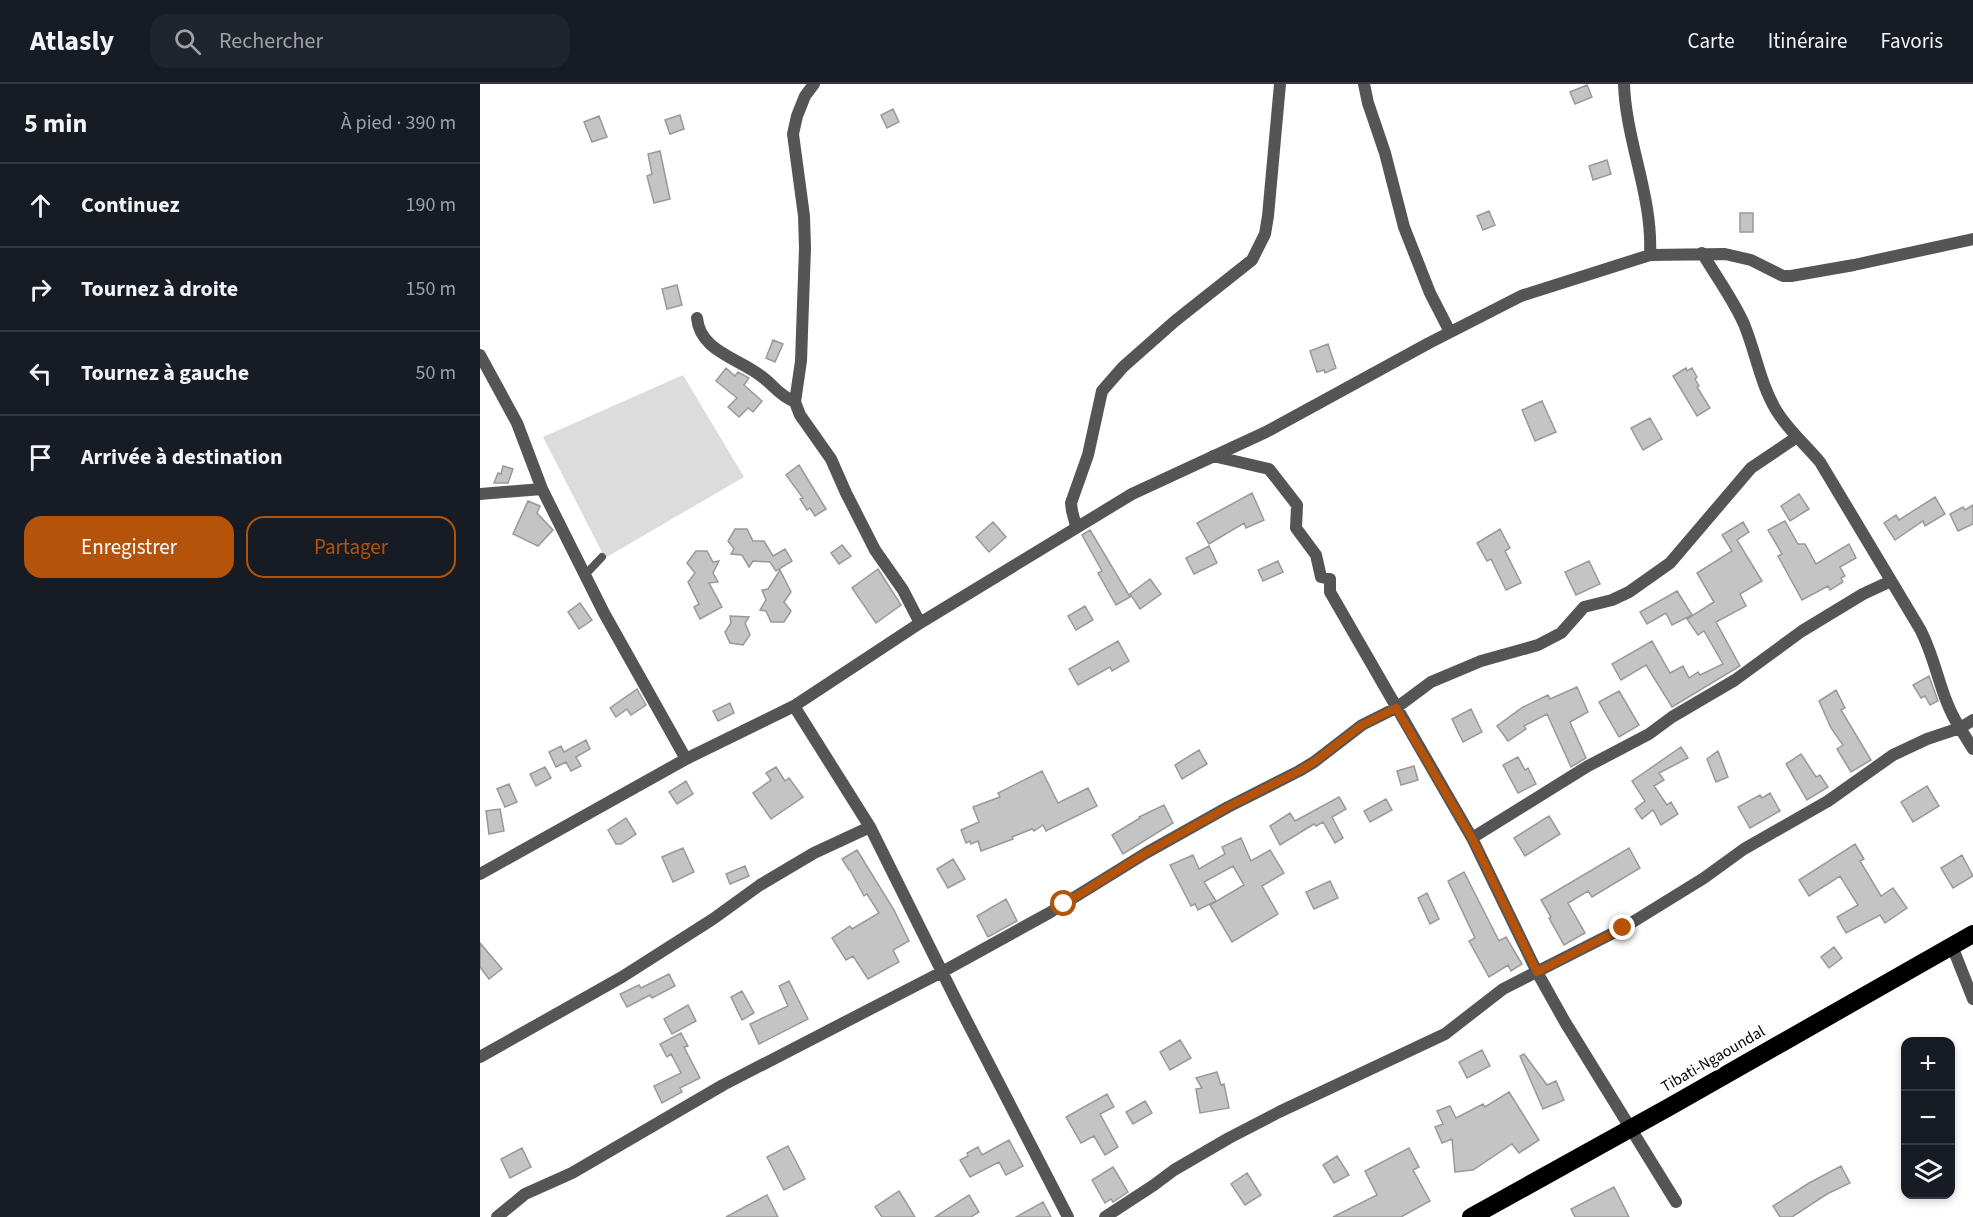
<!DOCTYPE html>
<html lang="fr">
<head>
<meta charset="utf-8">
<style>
	:root { --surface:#171b24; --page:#20242c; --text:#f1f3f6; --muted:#9ea1a6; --line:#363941; --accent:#b45309 }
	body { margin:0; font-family:"Source Sans 3",sans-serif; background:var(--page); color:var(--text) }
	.controls { position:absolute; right:18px; bottom:18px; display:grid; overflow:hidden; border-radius:12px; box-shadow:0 3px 9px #0003 }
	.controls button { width:54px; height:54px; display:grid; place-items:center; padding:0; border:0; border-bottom:2px solid var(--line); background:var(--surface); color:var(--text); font:30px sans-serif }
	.stop { position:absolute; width:18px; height:18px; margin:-14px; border:4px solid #b45309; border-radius:50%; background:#fff }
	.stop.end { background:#b45309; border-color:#fff; box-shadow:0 2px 6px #0008 }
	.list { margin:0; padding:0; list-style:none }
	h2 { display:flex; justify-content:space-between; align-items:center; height:78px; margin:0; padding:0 24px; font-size:26px }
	h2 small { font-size:20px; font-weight:400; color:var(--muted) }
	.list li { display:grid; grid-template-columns:39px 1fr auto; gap:18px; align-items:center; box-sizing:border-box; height:84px; padding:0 24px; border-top:2px solid var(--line) }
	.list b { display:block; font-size:22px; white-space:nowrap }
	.list em { font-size:20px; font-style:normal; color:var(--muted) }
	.actions { display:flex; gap:12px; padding:18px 24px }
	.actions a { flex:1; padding:14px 0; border:2px solid var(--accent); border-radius:18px; text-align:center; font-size:21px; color:var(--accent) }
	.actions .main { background:var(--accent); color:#fff }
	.icon { flex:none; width:33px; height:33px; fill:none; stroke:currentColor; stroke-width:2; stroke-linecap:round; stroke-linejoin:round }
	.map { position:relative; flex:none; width:1493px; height:1133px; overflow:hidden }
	header { display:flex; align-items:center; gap:36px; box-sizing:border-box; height:84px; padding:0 30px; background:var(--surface); border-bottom:2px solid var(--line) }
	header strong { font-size:28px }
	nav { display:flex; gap:33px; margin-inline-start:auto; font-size:21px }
	.search { width:420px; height:54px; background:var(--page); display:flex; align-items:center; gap:15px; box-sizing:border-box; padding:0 21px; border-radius:18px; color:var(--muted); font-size:22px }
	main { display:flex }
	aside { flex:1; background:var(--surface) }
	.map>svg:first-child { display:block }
</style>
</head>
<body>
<header>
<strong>Atlasly</strong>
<div class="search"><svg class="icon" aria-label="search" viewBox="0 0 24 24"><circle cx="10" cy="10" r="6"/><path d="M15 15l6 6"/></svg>Rechercher</div>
<nav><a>Carte</a><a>Itinéraire</a><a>Favoris</a></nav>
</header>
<main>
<aside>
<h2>5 min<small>À pied · 390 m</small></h2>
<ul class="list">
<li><svg class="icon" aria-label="ahead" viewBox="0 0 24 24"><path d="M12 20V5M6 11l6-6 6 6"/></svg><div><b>Continuez</b></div><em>190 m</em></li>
<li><svg class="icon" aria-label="right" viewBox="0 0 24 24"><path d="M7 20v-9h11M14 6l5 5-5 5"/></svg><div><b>Tournez à droite</b></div><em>150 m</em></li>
<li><svg class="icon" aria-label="left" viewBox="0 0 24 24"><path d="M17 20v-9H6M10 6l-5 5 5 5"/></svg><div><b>Tournez à gauche</b></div><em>50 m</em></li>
<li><svg class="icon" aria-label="arrive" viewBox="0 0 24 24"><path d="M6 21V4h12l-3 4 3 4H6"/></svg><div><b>Arrivée à destination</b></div></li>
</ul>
<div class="actions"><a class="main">Enregistrer</a><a>Partager</a></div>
</aside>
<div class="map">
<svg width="1493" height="1133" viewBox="0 0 1493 1133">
	<rect width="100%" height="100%" fill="#fff"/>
	<path fill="#dcdcdc" d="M203,291L264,393L125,474L63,353Z"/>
	<path fill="#c4c4c4" stroke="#999" stroke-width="1.5" d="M1107,1L1112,13L1095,20L1090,8Z
		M413,25L419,38L407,44L401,31Z
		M200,31L204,45L190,50L185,36Z
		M119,32L127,53L112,58L104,38Z
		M180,67L190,115L174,119L167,92L172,90L168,70Z
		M1127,76L1131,90L1113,96L1109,82Z
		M1009,127L1015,141L1003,146L997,132Z
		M1260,129H1273V148H1260Z
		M197,201L202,221L187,225L182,205Z
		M293,256L303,260L295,278L286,274Z
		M848,260L856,284L845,289L844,286L837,288L830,267Z
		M246,284L255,292L258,288L269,294L264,301L282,317L273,328L268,324L259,333L248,323L257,314L236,297Z
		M1206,284L1207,287L1212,284L1217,293L1215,295L1219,302L1217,303L1230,324L1217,332L1193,292Z
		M1062,317L1076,348L1055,357L1042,326Z
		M1170,334L1182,355L1163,366L1151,344Z
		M319,381L346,425L335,432L330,424L327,426L320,415L323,414L306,391Z
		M23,382L33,385L28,399H14L18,389L21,390Z
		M772,409L784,436L766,444L764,439L729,460L717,439Z
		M1319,410L1329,425L1310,437L1301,422Z
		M1455,413L1465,430L1445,442L1443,437L1415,456L1404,439L1416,431L1419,436Z
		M48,417L60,422L57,429L73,446L58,462L33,450Z
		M1493,421V440L1478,447L1470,430L1483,423L1485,426Z
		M1305,437L1318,460H1325L1336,480L1369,460L1376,474L1360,483L1365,492L1361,494L1363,498L1350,506L1348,502L1322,516L1298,472L1302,470L1288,446Z
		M513,438L526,453L509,468L496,453Z
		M1263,438L1269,448L1257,456L1282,497L1260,510L1266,522L1236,538L1260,582L1192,623L1166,581L1141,596L1132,580L1172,557L1190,589L1203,582L1209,594L1218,588L1220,591L1243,580L1224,547L1218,551L1207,535L1234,518L1217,489L1252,467L1242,451Z
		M255,445H267L273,457H284L293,472L305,465L312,477L296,487L290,478L273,477L269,483L262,471L251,470L254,465L248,457Z
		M1020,445L1030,464L1025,467L1041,499L1026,506L1011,475L1007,477L997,459Z
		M610,446L650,513L636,521L618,489L622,487L602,451Z
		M362,461L371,472L359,480L351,469Z
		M729,462L737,479L714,490L706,474Z
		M216,467H227L233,478L239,477L233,489L238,498L229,499L242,523L220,535L214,523L219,520L208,498L215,489L207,479Z
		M798,477L803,488L783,497L778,486Z
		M1109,477L1120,500L1096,511L1085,488Z
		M398,485L421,521L396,539L372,504Z
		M300,486L311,508L304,518L311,527L304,538H291L286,527L280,526L286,516L282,506L288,505Z
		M670,495L681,510L660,525L650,510Z
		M1197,507L1212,531L1192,541L1186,529L1167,540L1160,528Z
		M100,519L112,536L99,545L88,528Z
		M605,522L613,536L596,546L588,532Z
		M250,532L269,533L265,539L270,551L263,561L250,559L245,548L251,539Z
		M638,557L649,577L632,587L630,583L598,601L589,585Z
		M1449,592L1458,617L1450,621L1445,612L1441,614L1433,601Z
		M1097,603L1108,628L1090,638L1106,674L1091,683L1067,630L1044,642L1046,645L1028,657L1017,642L1043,623L1068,611L1070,615Z
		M157,605L166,621L151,631L147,625L136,633L130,624Z
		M1356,606L1365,624L1361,626L1391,676L1371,688L1357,665L1363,661L1351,644L1339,617Z
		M1139,607L1159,641L1139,653L1119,618Z
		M250,619L254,629L238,637L233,627Z
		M991,625L1002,648L983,658L972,635Z
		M106,656L110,665L96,673L101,682L91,687L86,678L76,683L69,668L81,662L84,668Z
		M1201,663L1208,674L1179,689L1184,696L1174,702L1187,721L1191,718L1198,730L1181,741L1173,726L1162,735L1155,725L1165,717L1152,697Z
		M719,666L727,680L702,695L695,681Z
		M1238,667L1248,693L1236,698L1227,675Z
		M1321,670L1336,693L1340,691L1348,703L1327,716L1306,680Z
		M1038,673L1045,686L1048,684L1056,700L1038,709L1023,681Z
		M934,682L938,696L921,701L917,687Z
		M65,683L71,694L56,702L50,690Z
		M296,683L305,697L309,694L323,713L291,735L273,709L291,696L286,689Z
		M562,687L578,719L608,704L617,722L566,747L563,741L554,747L552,745L532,753L533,755L501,767L498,757L491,760L490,757L486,759L481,746L499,738L493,723L520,713L518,709Z
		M206,697L213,710L197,720L189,708Z
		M29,700L37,718L25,723L17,705Z
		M1447,702L1459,722L1433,738L1421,718Z
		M1290,709L1300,727L1270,744L1258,723L1280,711L1282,714Z
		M859,713L866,725L852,733L863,754L855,759L843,738L836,742L834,740L800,761L790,742L810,729L815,737Z
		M906,715L912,726L890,738L884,727Z
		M684,721L693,739L643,770L632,751L660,734L659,733Z
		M20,725L24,747L9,750L6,727Z
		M1069,732L1080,750L1045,772L1034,754Z
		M146,734L156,750L141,760H136L128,746Z
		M761,754L771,777L790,766L804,789L782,802L798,830L752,858L730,821L764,801L753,782L724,798L736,817L718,826L715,820L711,822L690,781L713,771L719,785L745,770L742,763Z
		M1375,760L1384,775L1380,777L1401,812L1413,804L1427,824L1405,839L1400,831L1366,849L1357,833L1378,821L1360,792L1329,812L1319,796Z
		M203,764L214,788L193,798L182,773Z
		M1149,764L1160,784L1112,813L1108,807L1088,819L1105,849L1084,861L1069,834L1071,833L1061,816Z
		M377,766L414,826L429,857L413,866L419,878L388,895L373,872L366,876L352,854L370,842L372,845L399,829L387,810L384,812L370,786H369L362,775Z
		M1482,771L1493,792L1473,804L1461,784Z
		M473,775L485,795L468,804L457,785Z
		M265,782L269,792L250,800L246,790Z
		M984,788L1019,857L1026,853L1042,880L1031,887L1028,881L1009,893L989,857L995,854L968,797Z
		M850,797L858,814L834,825L826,808Z
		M947,809L959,835L950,840L938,814Z
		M526,815L537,837L508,853L497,832Z
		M0,859L22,885L9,895L0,883Z
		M1354,863L1362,874L1349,884L1341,873Z
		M189,890L195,902L172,914L170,911L147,923L140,910L159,901L161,904Z
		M309,897L328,935L279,960L270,940L308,922L299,902Z
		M262,907L274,929L262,936L251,913Z
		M208,921L216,937L192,950L184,935Z
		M201,949L208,962L204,963L220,994L200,1004L202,1008L182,1019L174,1002L201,989L191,970L187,973L180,960Z
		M700,956L711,974L690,986L680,968Z
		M1002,966L1010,982L987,994L979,978Z
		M1044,970L1067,1001L1076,997L1084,1016L1063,1025L1040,972Z
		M737,988L741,1001L744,1000L749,1024L720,1029L716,1005L722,1004L716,994Z
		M1029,1008L1059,1056L1039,1069L1032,1060L993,1086L975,1088L972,1055L962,1059L955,1043L963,1040L957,1027L970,1022L976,1034L1003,1020L1005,1023Z
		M627,1010L634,1023L620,1030L638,1063L625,1071L614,1052L601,1059L586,1033Z
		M665,1017L672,1029L653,1040L646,1028Z
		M529,1056L543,1082L526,1091L519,1078L490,1093L480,1076L488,1072L487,1069L498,1063L502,1071Z
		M308,1062L325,1095L304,1106L287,1073Z
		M42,1064L51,1083L30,1094L21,1075Z
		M929,1064L939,1083L933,1086L950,1117L921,1133H853L897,1111L885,1087Z
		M857,1072L869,1091L854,1099L843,1081Z
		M1361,1082L1370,1099L1347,1110L1312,1133H1300L1293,1122L1329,1099Z
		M633,1083L648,1108L633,1118L631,1115L625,1119L612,1096Z
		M767,1089L781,1111L765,1121L751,1100Z
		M1134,1103L1149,1133H1095L1091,1125Z
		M419,1107L435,1133H402L395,1123Z
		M287,1111L298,1133H246Z
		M489,1111L499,1128L491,1133H455Z
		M563,1118L571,1133H536Z"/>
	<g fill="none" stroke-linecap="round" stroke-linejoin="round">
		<path stroke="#555" stroke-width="8" d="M105,491L122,473"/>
		<path stroke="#555" stroke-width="12" d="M334,0L325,12L317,32L313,50L324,132L325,164L321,277L315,318L320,331L351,375L366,409L395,466L423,506L440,539
			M884,0L888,19L905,69L924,143L950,209L970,248
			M1144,0C1146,58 1173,112 1170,171
			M1222,169C1236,192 1253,215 1264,240C1276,269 1280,299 1296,326C1308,346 1325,360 1340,378L1440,545C1457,577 1460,614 1480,644L1493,636
			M217,234C220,267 258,274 281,292C295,302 297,310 315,318
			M0,271L37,339L62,405
			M733,372L789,385L817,421L816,444L836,471L841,493L850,495V508L992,754L1057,888L1085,938L1196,1118
			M0,410L62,405L124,529L206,675
			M596,442L592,427L591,419L608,371L622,307L643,283L695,237L772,176L785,150L788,132L800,0
			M314,622L390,743L478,920L588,1133
			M992,754L1108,682L1169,650L1192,633L1255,596L1322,547L1383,510L1411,497
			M0,790L206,675L314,622L440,539L652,410L786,348L949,259L1041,212L1170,171L1245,170L1271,176L1303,192H1311L1374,181L1493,155
			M1472,862L1493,915
			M0,973L142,893L233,835L280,801L334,769L390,743
			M17,1133L45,1110L92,1089L243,1001L462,888L569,829L666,769L748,723L819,687L834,678L882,641L916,624L951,598L1001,577L1058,561L1081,549L1104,523L1132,516L1149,508L1190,479L1271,384L1317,353
			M625,1133L674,1101L694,1086L749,1054L799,1028L965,950L1023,905L1143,844L1224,794L1264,765L1348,717L1413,671L1447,655L1480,644L1493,665"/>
		<path stroke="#000" stroke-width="18" d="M991,1133L1191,1022L1493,850"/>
	</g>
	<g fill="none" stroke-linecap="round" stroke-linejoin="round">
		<path stroke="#b45309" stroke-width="8" d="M584,820L666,769L748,723L819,687L834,678L882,641L916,624L992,754L1057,888L1143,844"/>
	</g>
	<g text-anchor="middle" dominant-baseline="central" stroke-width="6" stroke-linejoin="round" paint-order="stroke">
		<g font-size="16" fill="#000" stroke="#fff">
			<text transform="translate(1233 975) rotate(-30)">Tibati-Ngaoundal</text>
		</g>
	</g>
</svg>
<div class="controls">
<button>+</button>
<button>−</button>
<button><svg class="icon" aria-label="layers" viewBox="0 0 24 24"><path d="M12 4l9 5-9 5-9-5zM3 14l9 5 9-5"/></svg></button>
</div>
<div class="stop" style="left:584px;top:820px"></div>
<div class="stop end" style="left:1143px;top:844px"></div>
</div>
</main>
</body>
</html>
